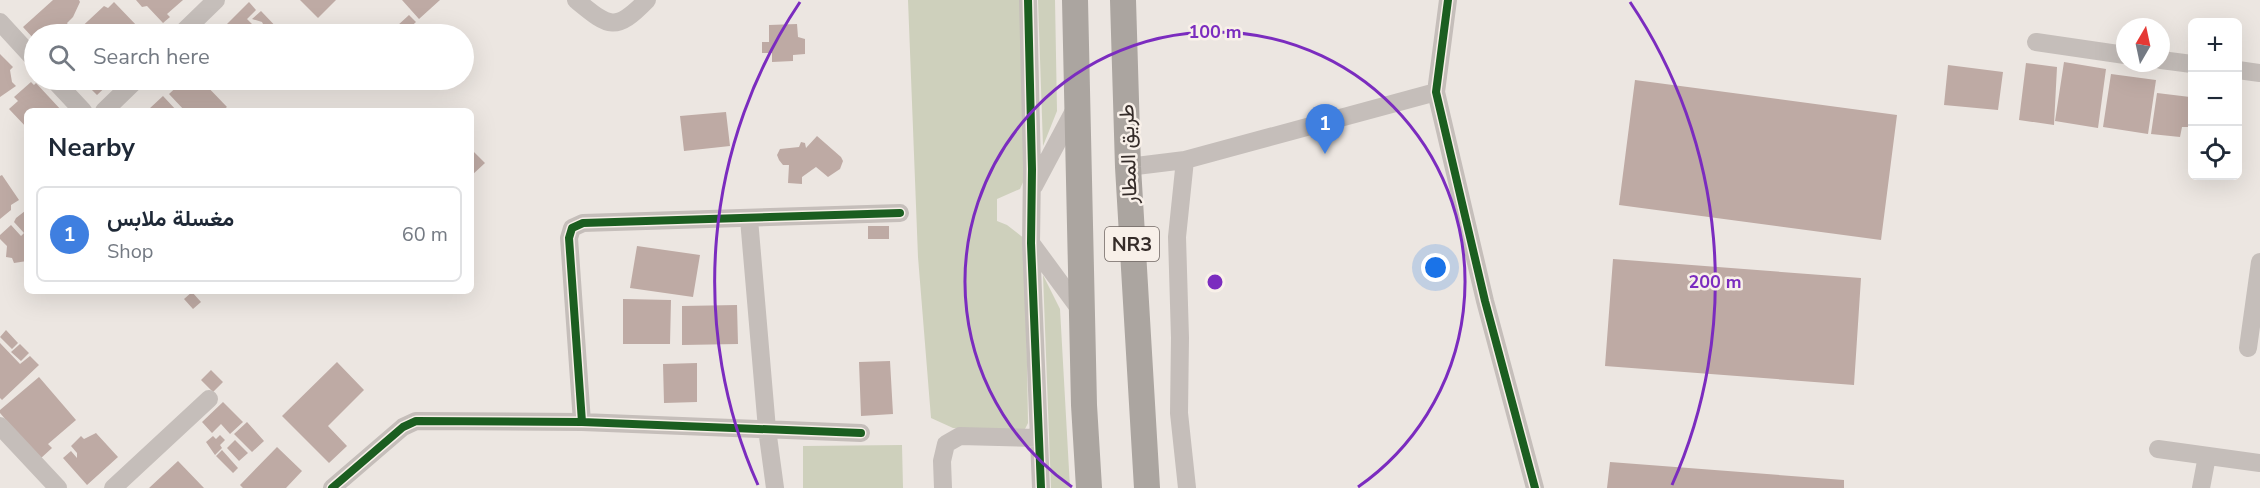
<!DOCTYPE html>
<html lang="en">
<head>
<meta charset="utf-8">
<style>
	:root { --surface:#fff; --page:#f6f6f7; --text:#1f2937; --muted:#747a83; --line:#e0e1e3; --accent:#d93025 }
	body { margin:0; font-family:"Nunito Sans",Vazirmatn,sans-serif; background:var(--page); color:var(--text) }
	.controls { position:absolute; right:18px; top:18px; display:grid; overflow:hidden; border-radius:9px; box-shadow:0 6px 24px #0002 }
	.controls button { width:54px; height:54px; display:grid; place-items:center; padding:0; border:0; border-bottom:2px solid var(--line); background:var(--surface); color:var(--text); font:30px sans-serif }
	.compass { position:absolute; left:2116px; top:18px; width:54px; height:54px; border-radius:50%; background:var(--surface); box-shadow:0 6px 24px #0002; rotate:9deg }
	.you { position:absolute; left:1436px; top:268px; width:21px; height:21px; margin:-15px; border:4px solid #fff; border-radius:50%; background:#1a73e8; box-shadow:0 0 0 9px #1a73e833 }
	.badge { display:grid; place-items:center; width:39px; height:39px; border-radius:50%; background:var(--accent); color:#fff; font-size:20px; font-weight:700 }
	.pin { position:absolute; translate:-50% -50px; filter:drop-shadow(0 2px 3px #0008) }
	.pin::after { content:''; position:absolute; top:32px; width:21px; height:18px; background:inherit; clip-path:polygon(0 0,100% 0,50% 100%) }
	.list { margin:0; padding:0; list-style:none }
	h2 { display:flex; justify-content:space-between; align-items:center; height:78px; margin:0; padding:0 24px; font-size:26px }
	h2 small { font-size:20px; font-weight:400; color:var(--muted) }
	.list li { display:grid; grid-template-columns:39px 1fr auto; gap:18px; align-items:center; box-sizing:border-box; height:96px; margin:0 12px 12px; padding:0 12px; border:2px solid var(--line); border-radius:9px }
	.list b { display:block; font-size:22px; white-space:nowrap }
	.list p { margin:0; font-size:20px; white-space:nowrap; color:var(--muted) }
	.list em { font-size:20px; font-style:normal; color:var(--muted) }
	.icon { flex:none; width:33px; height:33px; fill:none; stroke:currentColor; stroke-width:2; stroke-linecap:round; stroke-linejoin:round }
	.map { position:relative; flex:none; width:2260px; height:488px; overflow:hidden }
	.search { position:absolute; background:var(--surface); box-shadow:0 6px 24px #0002; left:24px; top:24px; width:450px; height:66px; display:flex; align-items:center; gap:15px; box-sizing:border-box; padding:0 21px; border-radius:33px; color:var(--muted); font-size:22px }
	.panel { position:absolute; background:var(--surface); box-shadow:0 6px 24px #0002; left:24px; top:108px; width:450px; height:186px; border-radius:9px }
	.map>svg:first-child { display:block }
</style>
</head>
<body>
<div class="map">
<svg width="2260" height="488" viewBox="0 0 2260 488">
	<rect width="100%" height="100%" fill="#ece6e1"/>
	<path fill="#ced0bc" d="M908,0H1021L1024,180L1020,189L997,199V221L1007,225L1025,239L1028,423L1025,429L1011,431L953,428L931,418L918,257Z
		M1038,0H1055L1057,111L1043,146Z
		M1043,275L1060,309L1070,488H1051Z
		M902,445L903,488H803V446Z"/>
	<path fill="#beaaa4" d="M53,0H79L80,2L73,17L67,23L69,26L59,34H34V39L23,27Z
		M136,0H183L167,14L170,17L163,23L147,6L142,7Z
		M300,0H336L318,18Z
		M402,0H440L419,19Z
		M114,2L138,27L141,24L143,27L140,29L145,34H110L104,28L98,34H74L104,6L108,8Z
		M249,2L256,10L247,19L252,24L261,27L264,26L262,22L252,19L261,11L283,34H231L224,27Z
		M409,15L416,22L404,33L397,26Z
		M797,24L798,37L805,39V54L793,55V61L772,62V53H762V42H769V25Z
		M0,54L13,67L10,70L12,82L16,86L0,97Z
		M2064,62L2106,69L2098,128L2055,121Z
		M2026,63L2057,67L2054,125L2019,120Z
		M1948,65L2003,72L1998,110L1944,105Z
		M2111,74L2156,80L2148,134L2103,127Z
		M82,80H113L97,95Z
		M184,80H201L227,107L222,111H185L169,94Z
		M1635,80L1897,115L1881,240L1619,205Z
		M31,82L34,85L36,83L62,111H27V128L9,109L18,101L14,97Z
		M2157,93L2190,97L2189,112L2192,113V127H2182L2180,137L2151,134Z
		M163,96L177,111H151L149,109Z
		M726,112L730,146L684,151L680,116Z
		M817,136L841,157L843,161L840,169L828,177L816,167L802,177V184L788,183L789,165H783L779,160L777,155L780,149L799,147L801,142L805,143L806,148Z
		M471,149L485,163L471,176Z
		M2,175L19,200L11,205V210L0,219V176Z
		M25,211L27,214V261L14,263L12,258L6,257L7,246L0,239V235L11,225L21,236L24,233L14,222L16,218Z
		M868,226H889V239H868Z
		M637,246L700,255L693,297L630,288Z
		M1613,259L1861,278L1854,385L1605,366Z
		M192,292L201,302L193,309L184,299Z
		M623,299L671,300L670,344H623Z
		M737,305L738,344L682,345V306Z
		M6,330L18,343L12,349L0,337Z
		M0,343L20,364L30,356L39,365L2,400L0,398Z
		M20,344L29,353L21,361L11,352Z
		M890,361L893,414L861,416L859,362Z
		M337,362L364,390L328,426L347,446L329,463L282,416Z
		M697,363V402L664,403L663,364Z
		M211,370L223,382L213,392L201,380Z
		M39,377L76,420L48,444L52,448L40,459L0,413V410Z
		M223,402L243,422L230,434L221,424L212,433L202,422Z
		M247,422L264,441L252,452L234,434Z
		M96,433L118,457L87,485L63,458L71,451L77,458V453L71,446L81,436L84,439Z
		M220,435L225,440L220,445L222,448L215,455L206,442L213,436L216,439Z
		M235,440L248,453L239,461L227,448Z
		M277,447L302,471L286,488H243L240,485Z
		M222,450L238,468L233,473L216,456Z
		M178,461L204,488H149Z
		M1610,462L1844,480V488H1607Z"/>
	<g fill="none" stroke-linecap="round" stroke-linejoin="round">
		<path stroke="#c5beba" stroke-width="18" d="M576,0C609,27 615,33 647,0
			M1028,0L1032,169L1031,243L1041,488
			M1448,0L1436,92L1485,301L1535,488
			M0,22L34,59
			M181,34L216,0
			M2036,42L2125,55
			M2161,60L2192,64
			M2238,70L2260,73
			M54,80L83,111
			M104,111L136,80
			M1185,160L1177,237L1180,338L1179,413L1187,488
			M1128,167L1185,160L1436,92
			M1034,186L1076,107
			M749,219L767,429L775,488
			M1031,243L1081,311
			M2248,348L2260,262
			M582,422L569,238L572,228L583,223L900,213
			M0,426L58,488
			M2158,449L2260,463
			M113,488L209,399
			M332,488L403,427L416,421L582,422L861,433
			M943,488L942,461L946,444L960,436L1039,438
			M2201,488L2207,456"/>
		<path stroke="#aba5a0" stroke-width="26" d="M1075,0L1084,405L1089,488
			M1123,0L1128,167L1147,488"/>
		<defs>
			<path id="cycleway" d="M1028,0L1032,169L1031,243L1041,488
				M1448,0L1436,92L1485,301L1535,488
				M582,422L569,238L572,228L583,223L900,213
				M332,488L403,427L416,421L582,422L861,433"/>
		</defs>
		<use href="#cycleway" stroke="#f8f0e9" stroke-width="11"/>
		<use href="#cycleway" stroke="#1b5e20" stroke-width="8"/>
	</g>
	<g fill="none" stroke="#7b2cbf" stroke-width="3">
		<path d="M1072 487A250 250 0 1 1 1358 487"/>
		<path d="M758 485A500 500 0 0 1 800 2M1630 2A500 500 0 0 1 1672 485"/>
	</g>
	<g text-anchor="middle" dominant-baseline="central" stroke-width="5" stroke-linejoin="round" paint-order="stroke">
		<rect fill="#f8f0e9" stroke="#706763" stroke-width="1.5" x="1105" y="227" width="54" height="34" rx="4.5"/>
		<g font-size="20" font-weight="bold" fill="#352c29">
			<text x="1132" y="244">NR3</text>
		</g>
		<g font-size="21" fill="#352c29" stroke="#f8f0e9">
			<text transform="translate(1128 154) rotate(-92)">طريق المطار</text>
		</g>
	</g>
	<circle cx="1215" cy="282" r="9" fill="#7b2cbf" stroke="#f8f0e9" stroke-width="3"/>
	<g font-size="18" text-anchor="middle" font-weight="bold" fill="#7b2cbf" stroke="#f8f0e9" stroke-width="5" stroke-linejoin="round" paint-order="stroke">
		<text x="1215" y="38">100 m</text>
		<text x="1715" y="288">200 m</text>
	</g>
</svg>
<div class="controls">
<button>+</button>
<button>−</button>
<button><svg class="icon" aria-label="locate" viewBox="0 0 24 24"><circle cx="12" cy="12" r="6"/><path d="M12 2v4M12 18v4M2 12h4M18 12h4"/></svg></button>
</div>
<svg class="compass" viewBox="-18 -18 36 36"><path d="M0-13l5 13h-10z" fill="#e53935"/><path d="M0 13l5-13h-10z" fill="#747a83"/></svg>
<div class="you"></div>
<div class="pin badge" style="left:1325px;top:154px;background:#3f7fe0">1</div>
<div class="search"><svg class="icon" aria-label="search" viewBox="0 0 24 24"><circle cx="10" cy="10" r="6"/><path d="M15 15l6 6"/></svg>Search here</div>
<section class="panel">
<h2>Nearby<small></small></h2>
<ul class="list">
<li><span class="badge" style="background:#3f7fe0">1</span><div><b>مغسلة ملابس</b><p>Shop</p></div><em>60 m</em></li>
</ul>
</section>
</div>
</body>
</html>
